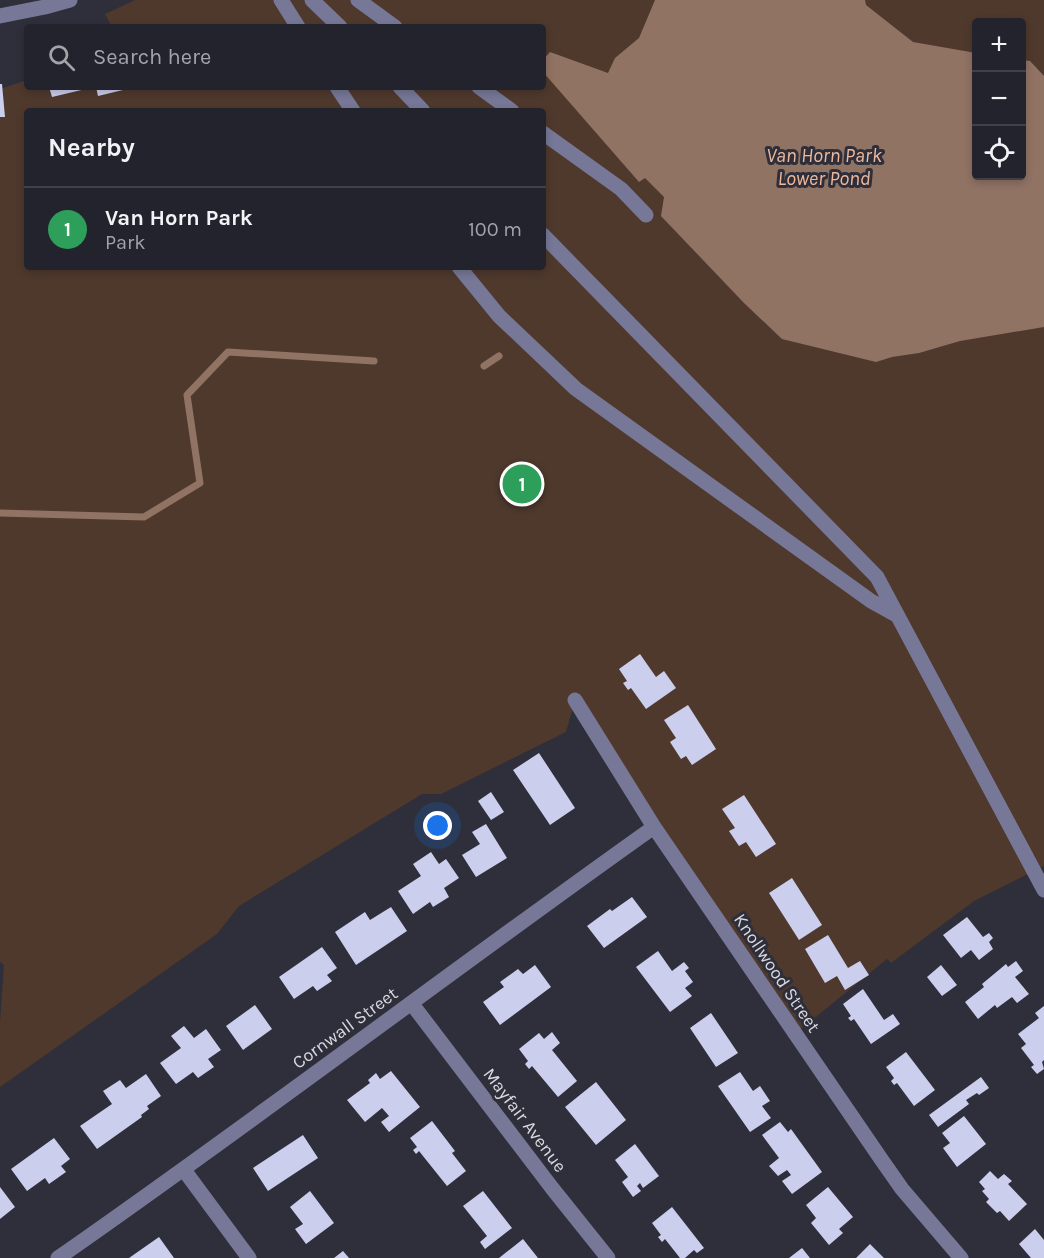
<!DOCTYPE html>
<html lang="en">
<head>
<meta charset="utf-8">
<style>
	:root { --surface:#22232c; --page:#2e2f38; --text:#f1f3f6; --muted:#a2a4a9; --line:#3f4048; --accent:#f0a279 }
	body { margin:0; font-family:Karla,sans-serif; background:var(--page); color:var(--text) }
	.controls { position:absolute; right:18px; top:18px; display:grid; overflow:hidden; border-radius:6px; box-shadow:0 3px 9px #0003 }
	.controls button { width:54px; height:54px; display:grid; place-items:center; padding:0; border:0; border-bottom:2px solid var(--line); background:var(--surface); color:var(--text); font:30px sans-serif }
	.you { position:absolute; left:438px; top:826px; width:21px; height:21px; margin:-15px; border:4px solid #fff; border-radius:50%; background:#1a73e8; box-shadow:0 0 0 9px #1a73e833 }
	.badge { display:grid; place-items:center; width:39px; height:39px; border-radius:50%; background:var(--accent); color:#fff; font-size:20px; font-weight:700 }
	.pin { position:absolute; translate:-50% -50%; border:3px solid #fff; box-shadow:0 2px 6px #0006 }
	.list { margin:0; padding:0; list-style:none }
	h2 { display:flex; justify-content:space-between; align-items:center; height:78px; margin:0; padding:0 24px; font-size:26px }
	h2 small { font-size:20px; font-weight:400; color:var(--muted) }
	.list li { display:grid; grid-template-columns:39px 1fr auto; gap:18px; align-items:center; box-sizing:border-box; height:84px; padding:0 24px; border-top:2px solid var(--line) }
	.list b { display:block; font-size:22px; white-space:nowrap }
	.list p { margin:0; font-size:20px; white-space:nowrap; color:var(--muted) }
	.list em { font-size:20px; font-style:normal; color:var(--muted) }
	.icon { flex:none; width:33px; height:33px; fill:none; stroke:currentColor; stroke-width:2; stroke-linecap:round; stroke-linejoin:round }
	.map { position:relative; flex:none; width:1044px; height:1258px; overflow:hidden }
	.search { position:absolute; background:var(--surface); box-shadow:0 3px 9px #0003; left:24px; top:24px; width:522px; height:66px; display:flex; align-items:center; gap:15px; box-sizing:border-box; padding:0 21px; border-radius:6px; color:var(--muted); font-size:22px }
	.panel { position:absolute; background:var(--surface); box-shadow:0 3px 9px #0003; left:24px; top:108px; width:522px; height:162px; border-radius:6px }
	.map>svg:first-child { display:block }
</style>
</head>
<body>
<div class="map">
<svg width="1044" height="1258" viewBox="0 0 1044 1258">
	<rect width="100%" height="100%" fill="#2e2f3a"/>
	<path fill="#4f392d" fill-rule="evenodd" d="M135,0H1044V866L974,901L891,963L887,959L795,1034L575,701L566,732L441,794H422L239,906L217,934L0,1087V1022L4,965L0,962V89L27,80V87H543V27H112L105,14ZM976,22H1022V176H976ZM27,111H543V267H27Z"/>
	<path fill="#917364" d="M655,0H865L866,5L913,42L976,53V176H1022V60L1030,61L1044,76V327L960,341L919,353L892,357L876,362L782,339L744,303L661,216L664,197L645,178L639,182L543,72V60L550,52L608,73L615,58L639,38Z"/>
	<g fill="none" stroke-linecap="round" stroke-linejoin="round">
		<path stroke="#917364" stroke-width="7" d="M484,366L499,356
			M0,513L144,517L200,483L187,395L228,352L374,361"/>
	</g>
	<path fill="#ccceee" d="M0,84H2L5,117H0Z
		M49,87H90V88L52,97Z
		M96,87H122L123,90L98,96Z
		M640,654L656,677L664,671L676,688L646,709L631,688L628,690L623,683L627,681L619,669Z
		M688,705L716,749L692,765L686,756L681,759L670,742L676,738L664,720Z
		M539,753L575,808L550,825L513,770Z
		M491,792L504,812L491,820L478,801Z
		M744,795L776,844L756,857L746,842L739,846L729,831L735,828L722,809Z
		M486,824L507,858L476,877L462,855L480,844L472,832Z
		M431,852L439,864L446,859L459,878L444,888L449,897L433,907L430,902L413,914L398,891L421,876L413,864Z
		M792,878L822,925L799,940L769,893Z
		M632,897L647,917L604,948L587,926L610,909L612,911Z
		M391,907L407,931L356,965L335,932L365,912L370,920Z
		M967,917L983,937L989,933L993,938L989,942L993,949L979,960L971,950L961,958L943,935Z
		M828,935L848,968L860,961L869,975L845,990L837,976L825,983L805,949Z
		M322,947L337,968L327,975L332,981L317,991L313,986L294,999L279,977Z
		M658,951L672,971L684,962L689,968L685,971L693,982L685,988L692,996L670,1012L636,967Z
		M1016,961L1023,971L1015,977L1029,994L1017,1003L1012,997L997,1008L995,1005L978,1019L965,1002L984,987L982,984L1006,964L1008,967Z
		M535,965L551,987L500,1025L483,1002L504,987L500,982L518,969L523,974Z
		M941,965L957,985L942,996L927,977Z
		M863,989L884,1020L893,1014L900,1024L871,1044L854,1019L851,1021L848,1018L851,1016L843,1004Z
		M255,1005L272,1029L243,1050L226,1026Z
		M1044,1006V1060L1042,1062L1044,1069L1037,1074L1031,1067L1034,1065L1021,1048L1026,1044L1018,1034L1039,1018L1035,1013Z
		M711,1013L738,1053L716,1067L690,1028Z
		M184,1026L194,1038L206,1029L221,1050L208,1059L214,1067L198,1078L193,1072L176,1084L160,1063L181,1048L171,1036Z
		M552,1032L560,1043L552,1050L577,1081L558,1097L532,1066L529,1069L525,1064L528,1061L519,1049L539,1033L544,1039Z
		M906,1052L935,1090L914,1106L897,1083L894,1085L891,1081L894,1078L886,1067Z
		M391,1071L420,1107L389,1132L381,1122L389,1116L382,1108L365,1122L347,1100L370,1083L368,1080L376,1073L380,1079Z
		M740,1072L753,1091L760,1086L770,1101L762,1106L771,1118L750,1132L718,1086Z
		M146,1074L161,1096L147,1106L149,1109L141,1115L142,1117L97,1149L80,1126L112,1104L103,1091L120,1080L126,1088Z
		M981,1077L989,1088L979,1095L977,1093L966,1100L969,1104L938,1127L929,1115Z
		M596,1082L626,1120L596,1145L565,1107Z
		M964,1116L986,1144L957,1167L943,1148L950,1143L942,1133Z
		M432,1121L455,1151L452,1153L466,1171L447,1186L419,1151L416,1154L413,1150L417,1147L410,1138Z
		M780,1122L788,1132L791,1129L822,1172L792,1194L782,1181L791,1175L787,1170L778,1176L769,1166L779,1158L762,1135Z
		M303,1135L318,1158L268,1191L253,1168Z
		M54,1138L70,1159L61,1166L66,1172L49,1184L45,1178L27,1191L11,1169Z
		M635,1144L659,1176L643,1188L640,1183L637,1186L641,1191L633,1197L622,1182L628,1177L615,1160Z
		M990,1171L998,1179L1004,1174L1012,1181L1008,1184L1027,1204L1009,1221L1000,1211L997,1213L986,1202L989,1199L982,1191L985,1189L979,1182Z
		M0,1187L15,1207L0,1219Z
		M828,1187L853,1217L839,1229L843,1233L829,1245L811,1223L816,1218L806,1205Z
		M310,1191L334,1223L306,1244L295,1229L303,1224L290,1207Z
		M483,1191L512,1228L485,1249L480,1242L487,1236L463,1206Z
		M672,1207L704,1248L697,1253L694,1250L685,1258H680L665,1239L662,1242L658,1237L661,1235L652,1223Z
		M1035,1229L1044,1240V1258H1031L1019,1244Z
		M159,1237L174,1258H129Z
		M523,1239L538,1258H499Z
		M870,1244L884,1258H856Z
		M802,1248L810,1258H789Z
		M343,1251L349,1258H334Z"/>
	<g fill="none" stroke-linecap="round" stroke-linejoin="round">
		<path stroke="#777897" stroke-width="15" d="M281,0L298,27
			M312,0L340,27
			M358,0L395,27
			M0,16L45,7L70,0
			M337,87L353,111
			M400,87L423,111
			M479,87L512,111
			M543,133L621,189L646,215
			M543,235L877,577L1044,890
			M459,267L499,316L576,389L871,601L898,616
			M575,700L654,827L881,1159L902,1189L961,1258
			M412,1004L552,1188L608,1258
			M184,1170L249,1258
			M58,1258C259,1118 454,969 654,827"/>
	</g>
	<g text-anchor="middle" dominant-baseline="central" stroke-width="6" stroke-linejoin="round" paint-order="stroke">
		<g font-size="18" fill="#d9dae1" stroke="#2e2f3a">
			<text transform="translate(777 973) rotate(56)">Knollwood Street</text>
			<text transform="translate(345 1028) rotate(-36)">Cornwall Street</text>
			<text transform="translate(525 1120) rotate(53)">Mayfair Avenue</text>
		</g>
		<g font-size="20" font-style="italic" fill="#eeb89c" stroke="#2e2f3a">
			<text x="824" y="155">Van Horn Park<tspan x="824" dy="23">Lower Pond</tspan></text>
		</g>
	</g>
</svg>
<div class="controls">
<button>+</button>
<button>−</button>
<button><svg class="icon" aria-label="locate" viewBox="0 0 24 24"><circle cx="12" cy="12" r="6"/><path d="M12 2v4M12 18v4M2 12h4M18 12h4"/></svg></button>
</div>
<div class="you"></div>
<div class="pin badge" style="left:522px;top:484px;background:#2e9e5b">1</div>
<div class="search"><svg class="icon" aria-label="search" viewBox="0 0 24 24"><circle cx="10" cy="10" r="6"/><path d="M15 15l6 6"/></svg>Search here</div>
<section class="panel">
<h2>Nearby<small></small></h2>
<ul class="list">
<li><span class="badge" style="background:#2e9e5b">1</span><div><b>Van Horn Park</b><p>Park</p></div><em>100 m</em></li>
</ul>
</section>
</div>
</body>
</html>
